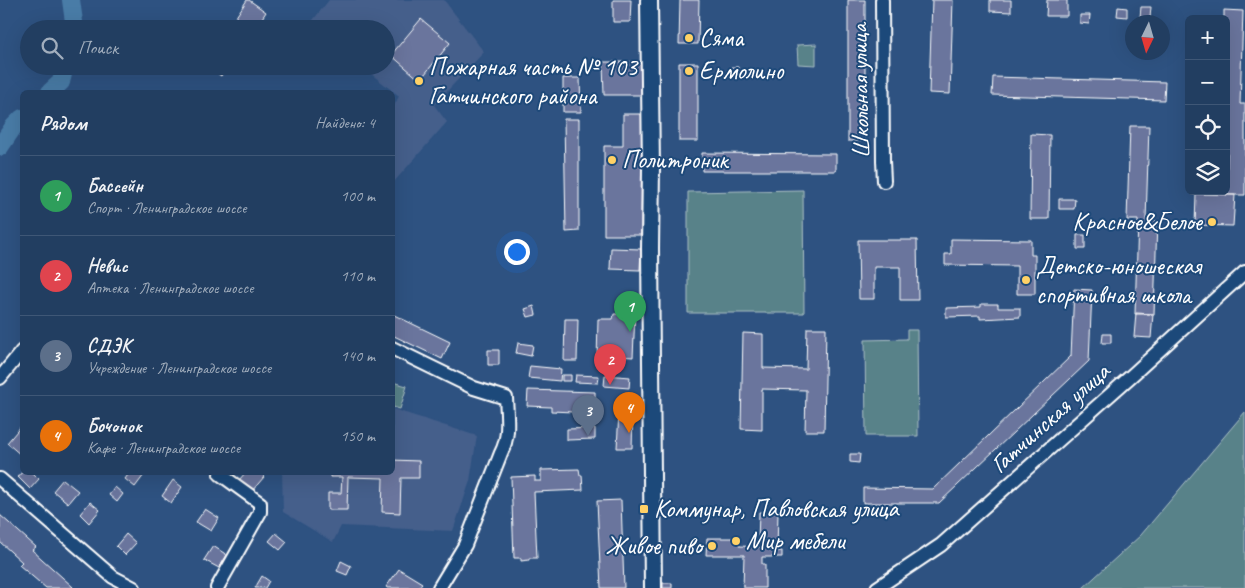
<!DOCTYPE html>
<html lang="ru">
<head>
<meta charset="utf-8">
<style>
	:root { --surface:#223e61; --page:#2a4567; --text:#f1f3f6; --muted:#a2aebd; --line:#3f5776; --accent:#ffd166 }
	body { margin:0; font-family:Caveat,sans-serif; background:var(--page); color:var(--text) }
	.controls { position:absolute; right:15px; top:15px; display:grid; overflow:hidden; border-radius:8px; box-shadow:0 5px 20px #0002 }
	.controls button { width:45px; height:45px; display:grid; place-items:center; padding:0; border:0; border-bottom:1px solid var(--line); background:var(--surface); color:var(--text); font:25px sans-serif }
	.compass { position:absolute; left:1125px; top:15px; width:45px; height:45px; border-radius:50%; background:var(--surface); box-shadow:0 5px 20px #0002; rotate:185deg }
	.you { position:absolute; left:516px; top:251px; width:18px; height:18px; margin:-12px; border:4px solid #fff; border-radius:50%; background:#1a73e8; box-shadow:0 0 0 8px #1a73e833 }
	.badge { display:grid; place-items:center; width:32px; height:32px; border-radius:50%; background:var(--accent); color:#fff; font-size:16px; font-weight:700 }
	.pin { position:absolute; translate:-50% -41px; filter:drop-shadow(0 1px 2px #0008) }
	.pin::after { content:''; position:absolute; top:26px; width:18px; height:15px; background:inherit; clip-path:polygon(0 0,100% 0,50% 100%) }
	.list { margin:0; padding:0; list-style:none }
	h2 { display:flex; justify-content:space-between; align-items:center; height:65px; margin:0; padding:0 20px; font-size:21px }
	h2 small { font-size:16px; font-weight:400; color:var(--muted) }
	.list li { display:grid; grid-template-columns:32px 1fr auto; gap:15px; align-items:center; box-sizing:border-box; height:80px; padding:0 20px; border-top:1px solid var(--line) }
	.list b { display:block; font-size:19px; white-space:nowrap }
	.list p { margin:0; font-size:16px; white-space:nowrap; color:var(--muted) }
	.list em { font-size:16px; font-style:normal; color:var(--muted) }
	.icon { flex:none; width:28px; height:28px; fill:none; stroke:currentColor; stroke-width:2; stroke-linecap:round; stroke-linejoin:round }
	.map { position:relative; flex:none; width:1245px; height:588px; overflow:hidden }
	.search { position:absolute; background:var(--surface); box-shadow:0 5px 20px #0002; left:20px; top:20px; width:375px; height:55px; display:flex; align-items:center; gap:12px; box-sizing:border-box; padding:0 18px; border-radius:28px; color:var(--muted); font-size:19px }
	.panel { position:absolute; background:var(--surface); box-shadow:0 5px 20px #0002; left:20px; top:90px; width:375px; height:385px; border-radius:8px }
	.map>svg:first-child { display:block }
</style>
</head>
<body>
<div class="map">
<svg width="1245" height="588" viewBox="0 0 1245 588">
	<rect width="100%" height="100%" fill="#2e5281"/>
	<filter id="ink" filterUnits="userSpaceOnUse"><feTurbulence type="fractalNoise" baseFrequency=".02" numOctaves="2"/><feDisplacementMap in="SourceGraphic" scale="10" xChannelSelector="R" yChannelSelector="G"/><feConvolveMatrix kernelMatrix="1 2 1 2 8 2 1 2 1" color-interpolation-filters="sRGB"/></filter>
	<g filter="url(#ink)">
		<path fill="#445f8b" d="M329,0H444L484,52L434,105L447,122L393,183V108L399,96L361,66H386V29H314L309,25Z
			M393,409L477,436L470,481L453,531L341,526L333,542L283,512L282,473L392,472Z"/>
		<path fill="#588289" stroke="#acc0c4" d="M816,44V65L798,64L797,45Z
			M803,190L804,313H688V192Z
			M907,330H917L918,436H866L865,340L907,339Z
			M392,382L407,386L400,409L393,407Z
			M1245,412V588H1083L1141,535Z"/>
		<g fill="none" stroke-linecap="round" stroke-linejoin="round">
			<path stroke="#4a7ca7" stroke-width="18" d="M71,0L75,29
				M50,92L61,82L65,66
				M0,147L14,126L22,118"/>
		</g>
		<path fill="#6a749d" stroke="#fff" d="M247,0H249L266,12L255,29H228Z
			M613,0H631L630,22H613Z
			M680,0H699L698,44H679Z
			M848,0H865V141H848Z
			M932,0H953L950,94L929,93Z
			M990,0H1011V12L990,11Z
			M1047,0H1067V16H1046Z
			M1118,7L1127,8V17L1117,16Z
			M1141,7H1151L1150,18L1140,17Z
			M1224,10L1243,11L1240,104H1245V195H1226L1229,107L1226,106V19H1224Z
			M1080,15H1090L1089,24L1080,23Z
			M421,19L450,43L420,80L391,55Z
			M603,62H644V95H604Z
			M679,63H698V141H679Z
			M207,66H227L221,76Z
			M731,67H738V74H731Z
			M993,77L1165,82L1164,100L992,95Z
			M563,78H580L581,112H563Z
			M623,114H642L641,235H604V146H623Z
			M564,119H579V231L566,232Z
			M1130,126H1149L1146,221H1157L1154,314H1135L1138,220H1127Z
			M1031,134L1050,135L1049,219H1030Z
			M702,153L836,154V171H702Z
			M1196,194L1235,195L1233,226L1195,225Z
			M1059,199H1075L1074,209H1059Z
			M1077,235H1085V249H1077Z
			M951,239L1031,240V255H1035V294H1017V266L945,265V254H951Z
			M858,240H917L918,300H900V267H874V299H859Z
			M611,248L641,249L640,270L610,269Z
			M1074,289L1092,290L1089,361L939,503H863V488L933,489L1071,356Z
			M981,304H998V308H1020V317L980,319V316L946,317V308L981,307Z
			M534,306L536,315L528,317L525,309Z
			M1136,313L1153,314L1151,338L1134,337Z
			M392,314L450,342L442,359L392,335Z
			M614,314H635L633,357L618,356V361H597L598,319H613Z
			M565,319H578L577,361H564Z
			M807,328H826L824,431H805L806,390L762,389V430L741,429L743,333L763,334V368L806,369Z
			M1103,334H1111V343H1102Z
			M518,343L533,345L531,356L516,353Z
			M488,350H499V365H488Z
			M530,366L561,369L560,381L528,378Z
			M562,375H571V381H562Z
			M576,375L599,376L598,383L575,382Z
			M605,375L630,377L629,388L604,386Z
			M528,390L595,392V413L551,411V407L527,406Z
			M619,412L633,413L632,448H617Z
			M585,415L594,416L593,423L584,422Z
			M22,425V456L7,443Z
			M595,428V439L567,440V429Z
			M850,454H860L859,463L850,462Z
			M392,460L419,461V478H401L400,513L382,512L383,478L348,477L347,510H328V493H341L342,477H330V472H392Z
			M579,469L580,475H582L583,490L534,492L537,558H529V560L521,561V558H514L511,477L535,476V481H541V470Z
			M22,472H32L39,479L30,489L18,477Z
			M130,472H141L144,475L135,487L125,479Z
			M246,472H259L264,477L252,491L239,480Z
			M63,479L78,491L68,503L53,491Z
			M173,480L182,487L171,503L162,496Z
			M115,487L123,494L117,502L109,495Z
			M621,500L624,588H601L597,501Z
			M90,502L100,510L89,523L80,514Z
			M205,509L219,518L211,531L196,522Z
			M759,512H778L777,551H782V557H762V564H765V588H743L744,555H706L707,538H739V546L761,547V542H758Z
			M0,515L36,547L32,550L73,587L72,588H46L19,565L22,562L0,542Z
			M276,533L287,542L280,550L269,541Z
			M126,534L136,543L125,555L116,546Z
			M213,546L227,555L219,568L204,560Z
			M341,561L351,566L347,575L337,571Z
			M399,569L422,583L418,588H388L386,587Z
			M262,576L269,581L265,588H255Z
			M663,583H672V588H663Z"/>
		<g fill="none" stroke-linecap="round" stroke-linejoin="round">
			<defs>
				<path id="minor" d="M882,0L883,161L884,181
					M392,348L474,388L506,398C507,417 510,436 501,453L465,545L439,588
					M0,378L22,351
					M0,479L113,577L134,588
					M217,588L260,512V503L220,474
					M877,588L941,545L1130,377L1245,272"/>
				<path id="major" d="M649,0L651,168L650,248L653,588"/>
			</defs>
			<use href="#minor" stroke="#fff" stroke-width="16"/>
			<use href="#major" stroke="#fff" stroke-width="20"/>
			<use href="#minor" stroke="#1f4a7a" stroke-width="12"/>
			<use href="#major" stroke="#1f4a7a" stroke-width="16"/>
		</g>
	</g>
	<g fill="#ffd166" stroke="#1f4a7a" stroke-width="2">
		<circle cx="689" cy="38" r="5"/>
		<circle cx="689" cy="71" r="5"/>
		<circle cx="419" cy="81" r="5"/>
		<circle cx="612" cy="160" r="5"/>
		<circle cx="1212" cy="222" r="5"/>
		<circle cx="1026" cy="280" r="5"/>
		<rect x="639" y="504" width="10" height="10" rx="2.5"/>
		<circle cx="736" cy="541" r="5"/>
		<circle cx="712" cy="546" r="5"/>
	</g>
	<g text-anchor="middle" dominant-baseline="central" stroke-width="4" stroke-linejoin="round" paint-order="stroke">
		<g font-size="25" fill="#fff" stroke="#1f4a7a" text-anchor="start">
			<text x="699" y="38">Сяма</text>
			<text x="429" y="67">Пожарная часть № 103<tspan x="429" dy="29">Гатчинского района</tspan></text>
			<text x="699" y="71">Ермолино</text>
			<text x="622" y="160">Политроник</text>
			<text x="1202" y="222" text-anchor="end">Красное&amp;Белое</text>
			<text x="1036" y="266">Детско-юношеская<tspan x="1036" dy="29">спортивная школа</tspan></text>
			<text x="654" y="509">Коммунар, Павловская улица</text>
			<text x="746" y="541">Мир мебели</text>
			<text x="702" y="546" text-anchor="end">Живое пиво</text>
		</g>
		<g font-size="25" fill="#fff" stroke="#1f4a7a">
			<text transform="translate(860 91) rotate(-91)">Школьная улица</text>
			<text transform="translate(1050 418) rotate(-42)">Гатчинская улица</text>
		</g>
	</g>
</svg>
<div class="controls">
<button>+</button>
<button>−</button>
<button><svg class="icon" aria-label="locate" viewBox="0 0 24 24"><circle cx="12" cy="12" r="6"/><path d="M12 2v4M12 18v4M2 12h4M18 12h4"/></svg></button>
<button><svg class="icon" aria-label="layers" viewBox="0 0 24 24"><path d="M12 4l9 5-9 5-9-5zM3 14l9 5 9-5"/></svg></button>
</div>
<svg class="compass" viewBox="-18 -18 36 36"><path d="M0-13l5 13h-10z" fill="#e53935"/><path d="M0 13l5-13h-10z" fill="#a2aebd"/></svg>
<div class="you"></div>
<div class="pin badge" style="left:630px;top:332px;background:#2e9e5b">1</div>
<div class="pin badge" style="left:610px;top:385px;background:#e0444e">2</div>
<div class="pin badge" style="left:588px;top:436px;background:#5c6f8a">3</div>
<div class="pin badge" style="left:629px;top:433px;background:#e8710a">4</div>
<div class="search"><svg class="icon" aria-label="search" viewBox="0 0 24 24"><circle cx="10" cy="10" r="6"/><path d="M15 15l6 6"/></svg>Поиск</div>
<section class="panel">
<h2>Рядом<small>Найдено: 4</small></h2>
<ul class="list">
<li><span class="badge" style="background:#2e9e5b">1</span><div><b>Бассейн</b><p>Спорт · Ленинградское шоссе</p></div><em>100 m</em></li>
<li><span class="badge" style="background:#e0444e">2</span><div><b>Невис</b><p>Аптека · Ленинградское шоссе</p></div><em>110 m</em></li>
<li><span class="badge" style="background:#5c6f8a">3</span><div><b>СДЭК</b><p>Учреждение · Ленинградское шоссе</p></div><em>140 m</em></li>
<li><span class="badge" style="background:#e8710a">4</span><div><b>Бочонок</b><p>Кафе · Ленинградское шоссе</p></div><em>150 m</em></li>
</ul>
</section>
</div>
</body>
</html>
